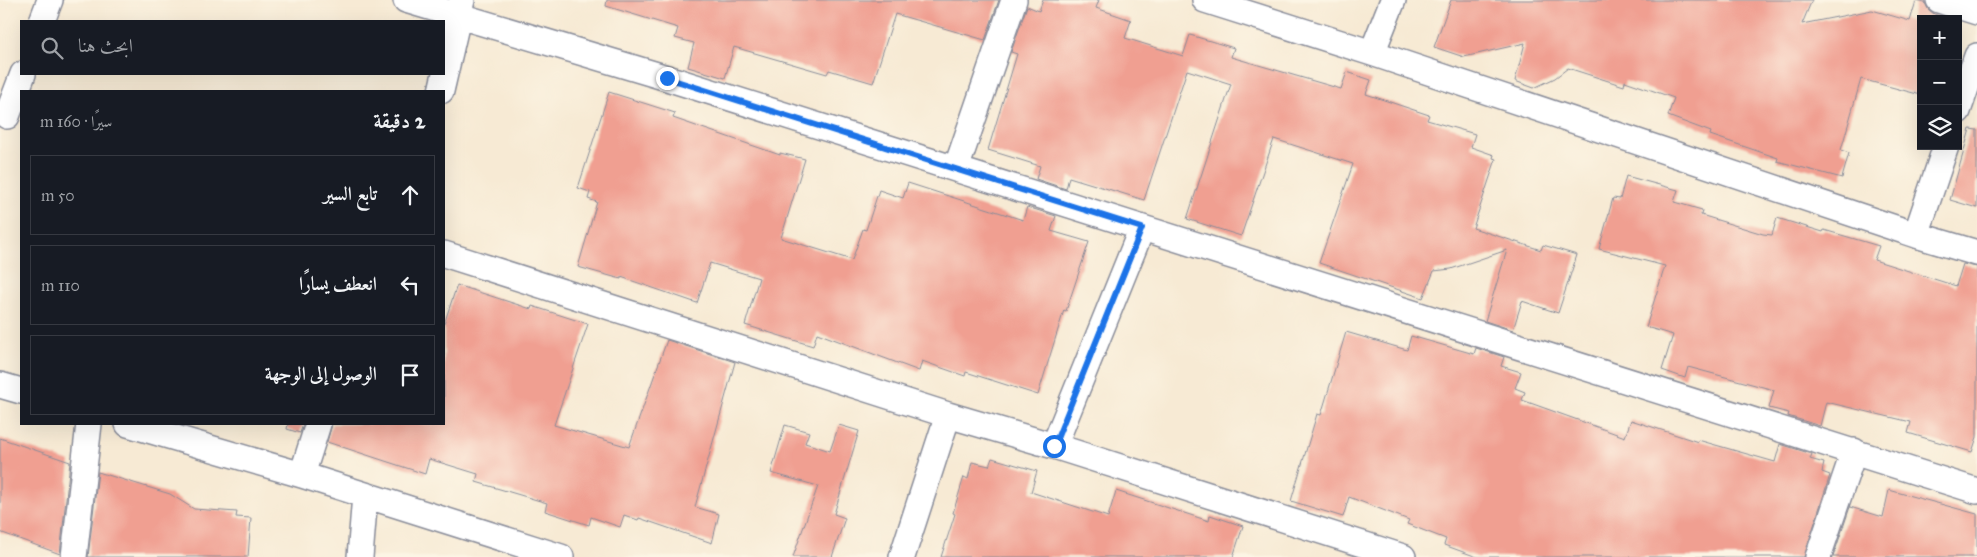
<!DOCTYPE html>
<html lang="ar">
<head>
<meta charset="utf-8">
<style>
	:root { --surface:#171b24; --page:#20242c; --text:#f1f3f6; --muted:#9ea1a6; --line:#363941 }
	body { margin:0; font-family:"IM FELL Great Primer",Amiri,serif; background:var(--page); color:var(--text); direction:rtl }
	.controls { position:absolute; right:15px; top:15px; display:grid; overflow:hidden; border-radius:0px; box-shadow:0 5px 20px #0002 }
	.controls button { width:45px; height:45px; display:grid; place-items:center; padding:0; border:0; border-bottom:1px solid var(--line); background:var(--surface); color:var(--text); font:25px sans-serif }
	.stop { position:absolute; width:15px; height:15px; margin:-11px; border:4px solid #1a73e8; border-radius:50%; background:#fff }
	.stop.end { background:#1a73e8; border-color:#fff; box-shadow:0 1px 5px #0008 }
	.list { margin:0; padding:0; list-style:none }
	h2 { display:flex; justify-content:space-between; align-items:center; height:65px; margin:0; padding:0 20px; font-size:21px }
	h2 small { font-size:16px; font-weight:400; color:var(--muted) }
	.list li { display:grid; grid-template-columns:32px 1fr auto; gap:15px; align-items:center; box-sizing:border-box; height:80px; margin:0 10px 10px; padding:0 10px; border:1px solid var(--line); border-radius:0px }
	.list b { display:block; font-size:19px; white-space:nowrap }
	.list em { font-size:16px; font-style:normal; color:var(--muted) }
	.icon { flex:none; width:28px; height:28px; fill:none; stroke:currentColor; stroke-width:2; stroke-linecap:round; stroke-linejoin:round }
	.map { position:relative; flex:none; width:1977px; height:557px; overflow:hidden; direction:ltr }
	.search { position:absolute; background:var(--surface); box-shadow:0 5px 20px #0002; left:20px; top:20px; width:425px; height:55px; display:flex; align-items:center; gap:12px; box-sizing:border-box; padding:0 18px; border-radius:0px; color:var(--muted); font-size:19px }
	.panel { position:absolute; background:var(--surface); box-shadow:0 5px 20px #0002; left:20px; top:90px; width:425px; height:335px; border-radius:0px; direction:rtl }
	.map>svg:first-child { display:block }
</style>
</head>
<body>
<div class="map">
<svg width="1977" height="557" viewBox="0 0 1977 557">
	<rect width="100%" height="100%" fill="#fcf5e5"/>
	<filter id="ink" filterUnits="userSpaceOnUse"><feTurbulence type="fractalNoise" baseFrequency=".02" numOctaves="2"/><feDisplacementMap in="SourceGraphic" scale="10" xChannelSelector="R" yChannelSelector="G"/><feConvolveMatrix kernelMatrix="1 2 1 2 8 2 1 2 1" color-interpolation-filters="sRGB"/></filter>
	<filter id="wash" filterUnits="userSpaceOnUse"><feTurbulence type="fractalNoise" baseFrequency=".0096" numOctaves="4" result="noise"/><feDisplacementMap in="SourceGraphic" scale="20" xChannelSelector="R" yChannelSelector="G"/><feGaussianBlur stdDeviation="1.12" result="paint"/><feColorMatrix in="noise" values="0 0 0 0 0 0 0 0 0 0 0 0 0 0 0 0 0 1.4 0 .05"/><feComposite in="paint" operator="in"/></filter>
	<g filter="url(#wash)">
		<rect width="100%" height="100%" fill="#f7ead4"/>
		<g id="blocks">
			<path fill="#f09f91" d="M607,0H999L985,40L895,14L873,83L829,70L827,74L734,47L725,78L688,67L694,43L675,38L678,28L606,6Z
				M1043,0H1099L1096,8L1131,20L1125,38L1183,56L1190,35L1234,48L1231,57L1341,89L1347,72L1371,80L1366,94L1429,115L1427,120L1475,134L1471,147L1494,155L1493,158L1496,159L1473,228L1541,250L1543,245L1577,255L1558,313L1522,301L1513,330L1485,321L1507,250L1451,269L1434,271L1423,298L1319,263L1353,164L1274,139L1241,236L1187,219L1231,84L1187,70L1144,200L1069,177L1066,189L1036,179L1040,166L988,150L1017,54L1011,52L1027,6L1039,11Z
				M1451,0H1812L1802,24L1872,10L1910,21L1916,1L1925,3L1928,9L1934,14L1951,19H1921V95L1861,79L1841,150L1849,153L1842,178L1777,161L1778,158L1710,135L1711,132L1668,116L1674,98L1625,81L1624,86L1568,68L1555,78L1534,88L1515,81L1525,43L1464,57L1434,47Z
				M609,92L675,113L673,118L780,155V153L805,159L781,238L852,260L863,229L866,230L879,190L903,198L908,183L1023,220L1027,207L1056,216L1051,231L1089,242L1066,311L1064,310L1038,395L966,372L965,376L922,361L919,371L817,333L813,346L745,325L759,278L710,263L697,303L621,277V279L578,267L597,202L588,199L590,192L578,188Z
				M1970,129L1977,130V208L1950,200Z
				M1626,176L1678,190L1674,202L1702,210L1701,215L1763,234L1772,235L1777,218L1823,232L1824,230L1879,246L1874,260L1956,286L1963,264L1977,267V437L1972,452L1908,433L1911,422L1826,402L1820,426L1788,416L1789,413L1769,408L1774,390L1688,367L1685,378L1662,370L1673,335L1646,327L1665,266L1599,249L1613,198L1620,199Z
				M457,285L531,309L532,306L588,324L554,425L629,447L667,340L735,362L695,507L719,514L712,543L639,518L638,520L624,515L620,527L591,517L589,525L545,511L547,503L476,482L478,474L429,459L425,474L327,442L332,424H444V324Z
				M1346,332L1407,350L1411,336L1474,354L1476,348L1504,357L1501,366L1521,372L1515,388L1525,392L1522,400L1625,437L1631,420L1698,442V440L1775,462L1780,444L1812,454L1810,459L1824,463L1822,472L1830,475L1804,557H1477L1444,545L1446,539L1407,524L1409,520L1349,497L1343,517L1291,501L1317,414L1321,415Z
				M288,424H303L300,433L287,429Z
				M785,425L809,432L805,443L830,451L839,425L859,431L834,514L845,518L832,557H793L818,486L771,473Z
				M0,438L70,462L60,554L0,532Z
				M992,458L1037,471L1031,492L1108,517L1116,491L1209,521L1210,515L1243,526L1233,557H941L955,514L953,513L964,477L968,479L972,462L989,466Z
				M98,472L170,494L194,509L237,512L236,517L251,518L248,557H88Z
				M1889,490L1977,514V557H1833L1850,507L1883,517Z"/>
		</g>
	</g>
	<g filter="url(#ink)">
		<use href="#blocks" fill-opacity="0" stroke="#898c99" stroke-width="1"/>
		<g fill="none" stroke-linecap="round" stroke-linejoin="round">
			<defs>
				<path id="minor" d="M406,0L667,78L1977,491
					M1205,0L1372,53L1916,235L1977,253
					M1939,0L1977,12
					M42,21L50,0
					M1372,53L1393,0
					M441,91L462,0
					M1958,111L1977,56
					M7,116L23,74
					M956,169L1014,0
					M1916,235L1946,146
					M444,254L948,415L1054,446L1403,557
					M0,385L21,391
					M128,424L302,475L561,557
					M1054,446L1142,228
					M302,475L318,424
					M74,557L89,424
					M360,557L365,495
					M902,557L948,415
					M1818,557L1854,451"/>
			</defs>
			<use href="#minor" stroke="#898c99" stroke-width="28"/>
			<use href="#minor" stroke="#fff" stroke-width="25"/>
		</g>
	</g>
	<g fill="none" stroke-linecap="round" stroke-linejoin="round" filter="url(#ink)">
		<path stroke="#1a73e8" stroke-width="6" d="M667,78L1142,228L1054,446"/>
	</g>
</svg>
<div class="controls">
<button>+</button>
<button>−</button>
<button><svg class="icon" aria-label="layers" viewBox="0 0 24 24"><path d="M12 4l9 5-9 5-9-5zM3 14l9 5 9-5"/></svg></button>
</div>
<div class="stop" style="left:1054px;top:446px"></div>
<div class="stop end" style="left:667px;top:78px"></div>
<div class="search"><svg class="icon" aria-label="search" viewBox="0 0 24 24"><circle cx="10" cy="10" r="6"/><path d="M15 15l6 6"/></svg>ابحث هنا</div>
<section class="panel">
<h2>2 دقيقة<small>سيرًا · 160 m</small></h2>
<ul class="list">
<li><svg class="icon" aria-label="ahead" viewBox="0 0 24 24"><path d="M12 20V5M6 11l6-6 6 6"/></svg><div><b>تابع السير</b></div><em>50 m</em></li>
<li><svg class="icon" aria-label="left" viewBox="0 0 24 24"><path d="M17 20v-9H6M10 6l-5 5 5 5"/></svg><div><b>انعطف يسارًا</b></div><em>110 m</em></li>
<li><svg class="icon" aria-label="arrive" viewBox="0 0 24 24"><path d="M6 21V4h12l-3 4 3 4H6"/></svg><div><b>الوصول إلى الوجهة</b></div></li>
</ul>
</section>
</div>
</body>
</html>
